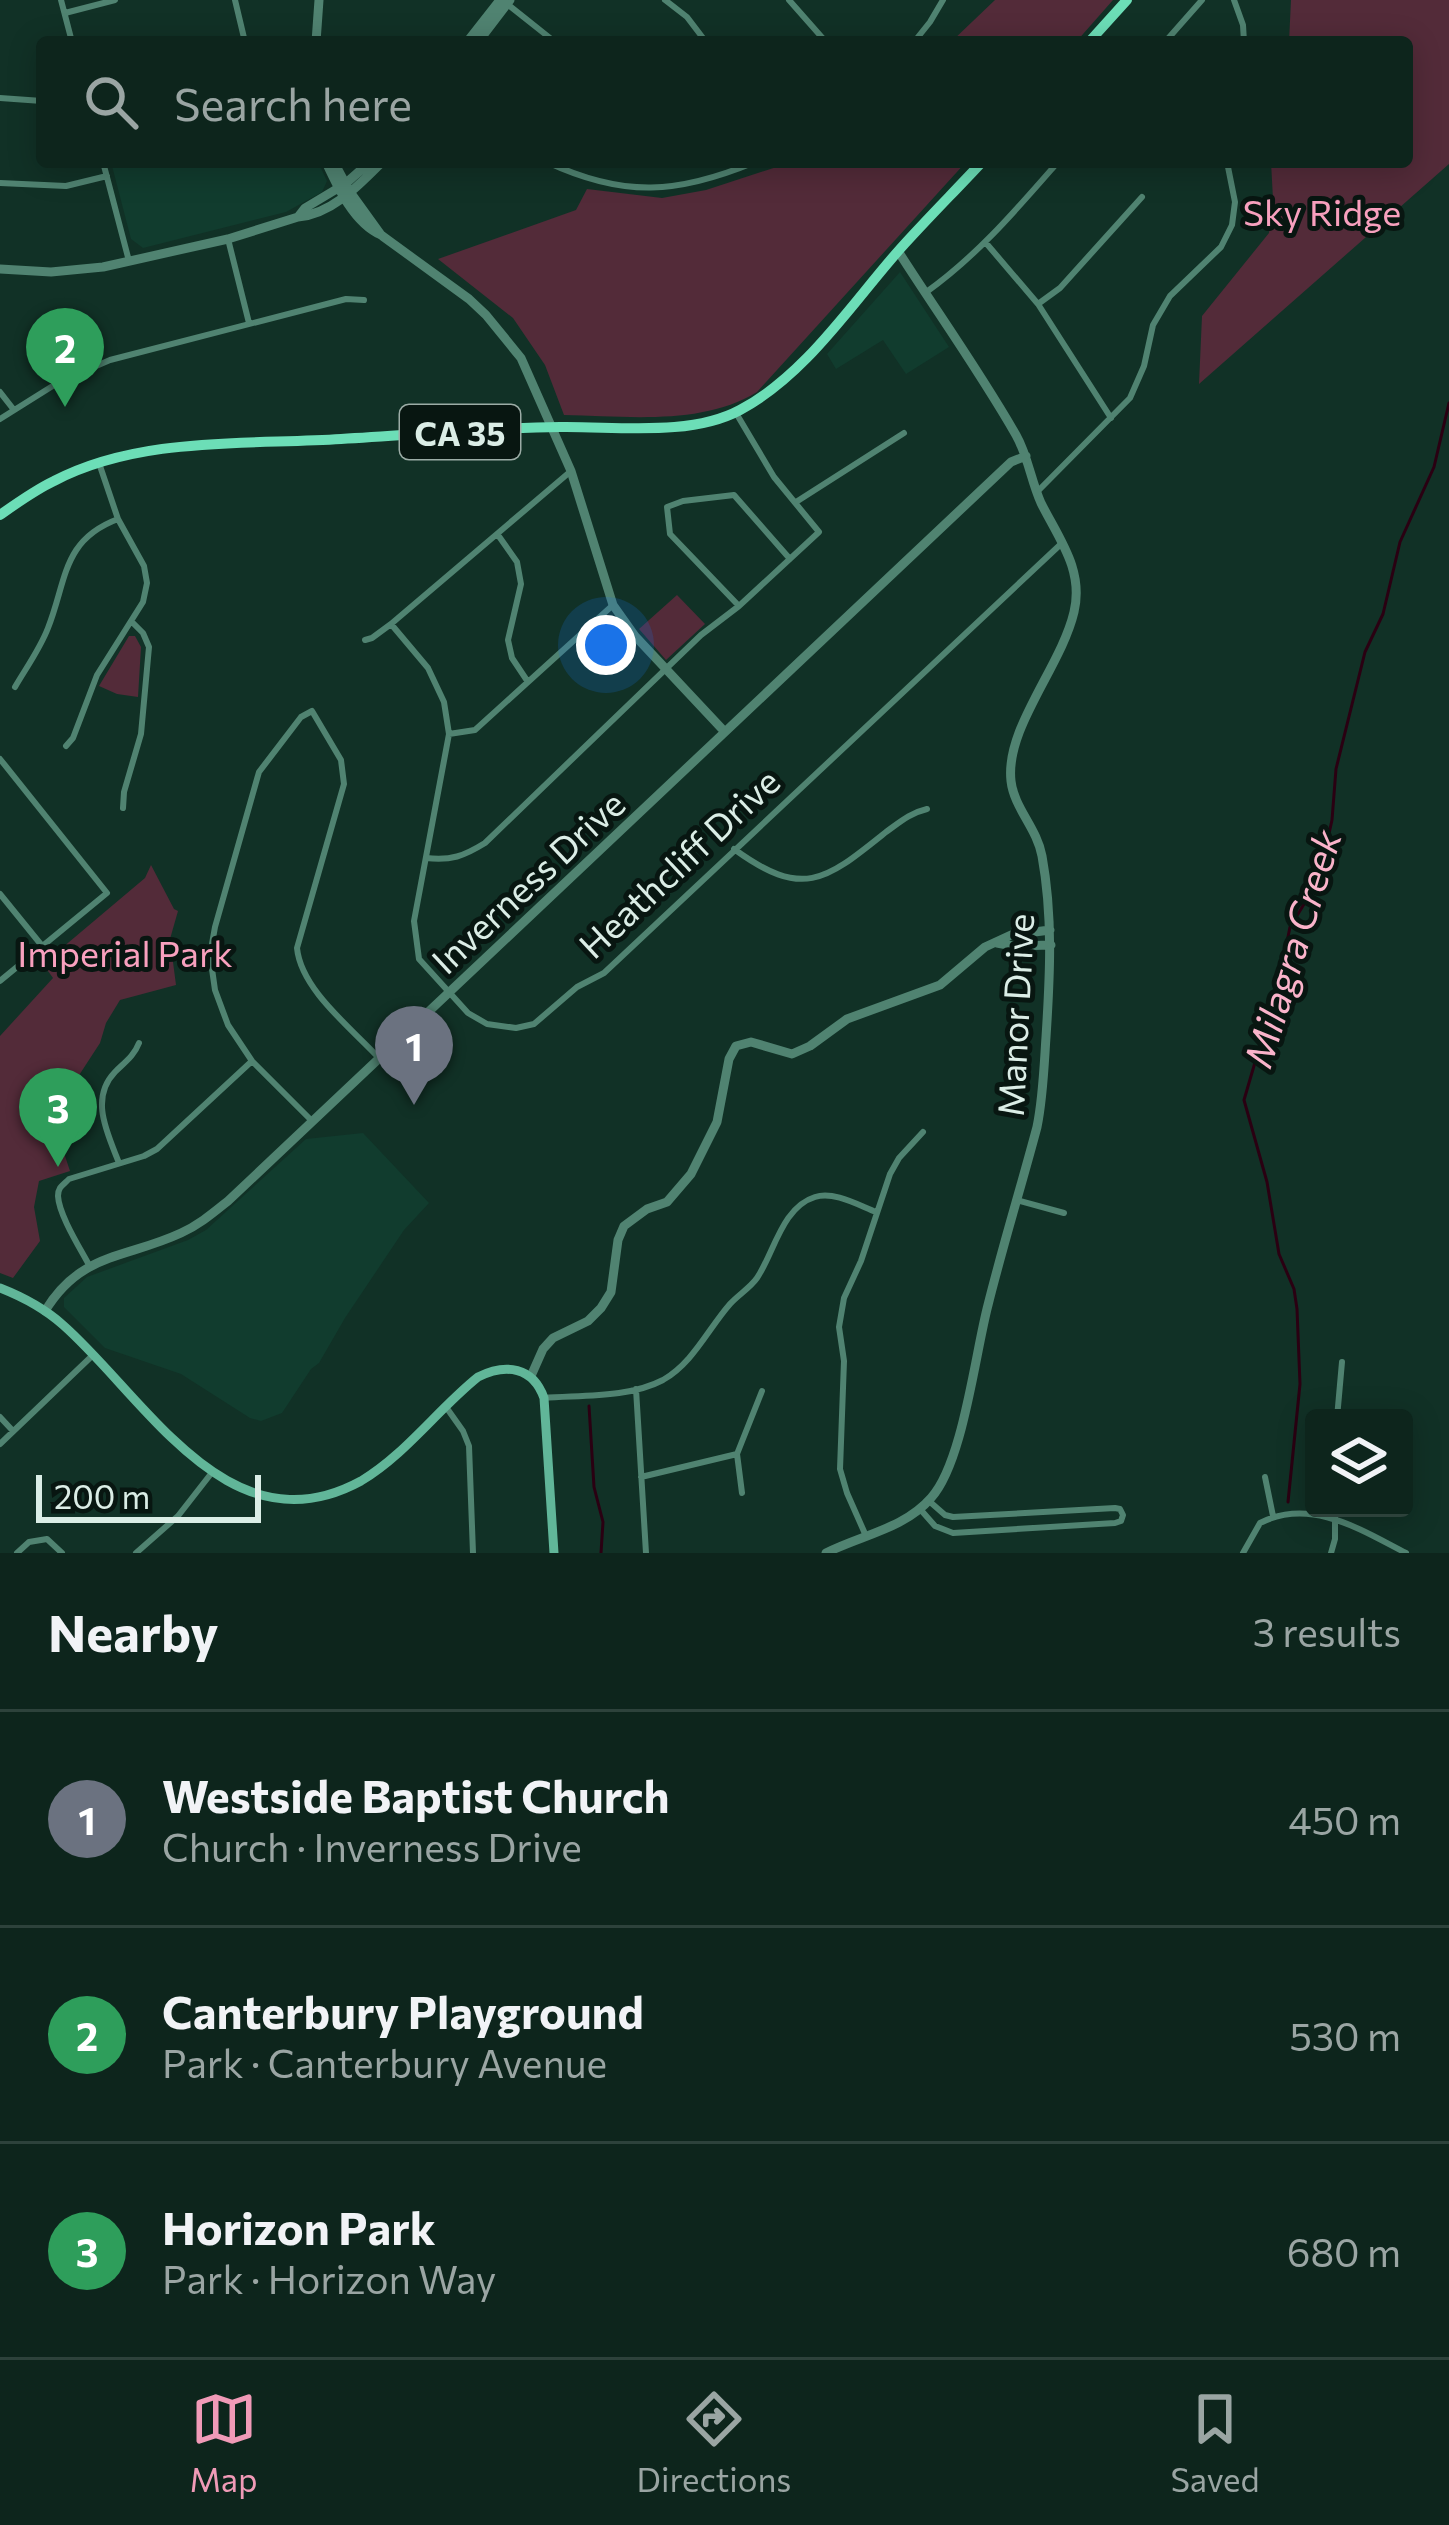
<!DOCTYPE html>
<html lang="en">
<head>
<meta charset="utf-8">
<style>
	:root { --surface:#0d251c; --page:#162d25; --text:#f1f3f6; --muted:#9aa5a3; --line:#2d423b; --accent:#f09ab7 }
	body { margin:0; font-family:Commissioner,sans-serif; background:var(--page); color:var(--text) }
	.controls { position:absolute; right:36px; bottom:36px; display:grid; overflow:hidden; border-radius:12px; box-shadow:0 6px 30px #0003 }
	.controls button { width:108px; height:108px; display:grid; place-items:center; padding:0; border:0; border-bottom:3px solid var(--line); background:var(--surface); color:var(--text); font:60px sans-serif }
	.scale { position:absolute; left:36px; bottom:30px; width:225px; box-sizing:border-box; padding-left:12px; border:6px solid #dbede6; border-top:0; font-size:33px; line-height:42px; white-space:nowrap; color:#dbede6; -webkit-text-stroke:9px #081611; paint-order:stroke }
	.you { position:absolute; left:606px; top:645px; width:42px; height:42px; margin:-30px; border:9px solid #fff; border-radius:50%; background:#1a73e8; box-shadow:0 0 0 18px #1a73e833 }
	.badge { display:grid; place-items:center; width:78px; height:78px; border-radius:50%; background:var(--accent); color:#fff; font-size:39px; font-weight:700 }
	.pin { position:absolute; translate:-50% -99px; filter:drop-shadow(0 3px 6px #0008) }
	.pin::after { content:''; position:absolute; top:63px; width:42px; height:36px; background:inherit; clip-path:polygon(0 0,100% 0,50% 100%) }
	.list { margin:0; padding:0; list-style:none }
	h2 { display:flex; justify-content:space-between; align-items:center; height:156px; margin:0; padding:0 48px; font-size:51px }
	h2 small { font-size:39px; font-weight:400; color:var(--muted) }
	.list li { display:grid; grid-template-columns:78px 1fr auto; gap:36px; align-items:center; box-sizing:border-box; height:216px; padding:0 48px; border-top:3px solid var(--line) }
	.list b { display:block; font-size:45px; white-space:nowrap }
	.list p { margin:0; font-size:39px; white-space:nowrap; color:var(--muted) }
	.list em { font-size:39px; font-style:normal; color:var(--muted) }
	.icon { flex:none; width:66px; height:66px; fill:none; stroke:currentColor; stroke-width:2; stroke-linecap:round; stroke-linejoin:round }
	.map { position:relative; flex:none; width:1449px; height:1553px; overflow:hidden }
	.search { position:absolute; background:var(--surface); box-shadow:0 6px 30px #0003; left:36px; right:36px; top:36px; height:132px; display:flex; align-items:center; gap:30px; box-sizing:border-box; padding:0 42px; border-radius:12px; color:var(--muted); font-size:45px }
	.sheet { height:804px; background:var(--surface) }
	nav { display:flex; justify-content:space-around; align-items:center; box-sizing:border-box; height:168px; border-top:3px solid var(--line); background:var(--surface); font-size:33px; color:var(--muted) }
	nav a { display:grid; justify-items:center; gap:6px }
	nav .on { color:var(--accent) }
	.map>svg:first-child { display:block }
</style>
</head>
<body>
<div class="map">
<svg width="1449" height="1553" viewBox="0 0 1449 1553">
	<rect width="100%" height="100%" fill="#113126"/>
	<path fill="#113c2e" d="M111,162H318L327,181L322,192L286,212L143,248L131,239Z
		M900,272L949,347L906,374L883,340L836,369L827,354Z
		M363,1133L429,1203L404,1230L345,1318L319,1363L311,1369L282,1413L261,1421L250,1418L181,1374L105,1348L64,1307V1298L87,1277L188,1240L206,1230L306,1139Z"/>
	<path fill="#532b39" d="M995,0H1113L1076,42H951Z
		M1291,0H1449V164L1199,384L1202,316L1269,233L1273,199L1271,162H1407V42H1289Z
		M792,162H966L757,392C702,426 626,416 564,415L545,365L513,318L438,259L576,210L587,189L662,198L706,190Z
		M677,595L705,624L666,660L639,629Z
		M129,636H135L141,647L138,697L117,694L99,686Z
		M151,865L174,909L178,911L170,939L176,985L120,1000L106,1023L100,1043L72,1086L63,1150L70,1171L39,1181L34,1207L40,1241L13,1278L0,1273V1036L53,978L43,964L145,878Z"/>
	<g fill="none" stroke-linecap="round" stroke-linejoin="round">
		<path stroke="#2a0012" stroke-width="3" d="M589,1406L594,1487L603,1522L601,1553
			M1288,1502L1300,1384L1297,1309L1294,1289L1279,1254L1267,1182L1244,1100L1280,977L1290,927L1309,896L1324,856L1332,820L1336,769L1365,652L1383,614L1400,542L1434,467L1449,403"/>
		<path stroke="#508371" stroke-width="6" d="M61,0L72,42
			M235,0L245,42
			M665,0L687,17L706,42
			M789,0L826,42
			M1234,0L1243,25L1244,42
			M506,3L555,42
			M65,13L115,0
			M914,42L930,22L943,0
			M1165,42L1202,0
			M0,98L42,101
			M103,162L129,261
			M547,162C624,198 678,194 755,162
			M0,183L66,186L107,176
			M228,239L249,323
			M986,243L1038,304L1111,418
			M925,293C977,256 1016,210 1058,162
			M1038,304L1060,288L1142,197
			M0,392L14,410
			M0,419L59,382L110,360L346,299L364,300
			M1037,492L1130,398L1144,366L1153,325L1170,296L1221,247L1232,225L1235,202L1227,162
			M796,502L904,433
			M498,535L517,562L521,584L508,640L512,658L528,682
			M739,606L670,534L667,507L683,501L734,495L790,559
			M391,624L428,668L444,702L449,734L414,921L419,959L468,1013L487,1024L516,1028L534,1024L577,987L604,973L1062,543
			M365,640L372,638L391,624L571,471
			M15,687C26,668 40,649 48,628C67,580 62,540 118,519
			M449,734L475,730L613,605
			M66,746L73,738L97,675L143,602L147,583L144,566L118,519L99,463
			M0,759L107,893L0,981
			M123,808L124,792L141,734L149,647L143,633L132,622
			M734,849C804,900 826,880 886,832C900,822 910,813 927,809
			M426,858C451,861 464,856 485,843L701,635L739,606L819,532L774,477L736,413
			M0,894L43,947
			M312,1121L252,1061L228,1025L215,990L210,955L215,927L259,772L301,717L312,711L341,760L344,784L297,948C301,989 350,1027 378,1057
			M119,1163C108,1134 89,1099 115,1072C125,1062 134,1056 139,1043
			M1016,1200L1064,1213
			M89,1265C80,1248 59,1215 58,1196C58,1187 63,1185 69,1179L144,1156L157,1149L252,1061
			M636,1389L646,1553
			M544,1398C581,1395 629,1398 663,1380C693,1363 708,1329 730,1304C738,1295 750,1288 757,1278C774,1253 782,1207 815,1197C834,1191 858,1205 876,1212
			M446,1407L463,1431L469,1446L473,1553
			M0,1417L13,1431
			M1337,1418L1342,1362
			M0,1444L93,1355
			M641,1477L737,1454
			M1265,1477L1273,1516
			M742,1493L737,1454L762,1391
			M920,1509L935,1526L953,1533L1115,1523L1121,1521L1123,1515L1120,1509L1115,1508L953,1517L945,1515L929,1501
			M866,1536L847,1493L840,1469L844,1361L839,1327L844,1298L861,1261L890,1174L899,1158L923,1132
			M17,1553L29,1542L47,1539L62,1553
			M136,1553L178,1516L210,1475
			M1243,1553L1260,1523C1311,1497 1361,1530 1406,1553
			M1331,1553L1335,1539V1508"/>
		<path stroke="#508371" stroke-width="9" d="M316,42L319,0
			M467,42L500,0
			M478,42L510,0
			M326,162C338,188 354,223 381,235L469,299L486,315L521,358L571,471L613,605L635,636L724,731
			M334,162L350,192L381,235
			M298,217L305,208L345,184L370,162
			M0,269L51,272L103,267L228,239L298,217C332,214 359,185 382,162
			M997,943L1013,946L1051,945
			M45,1311C81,1252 125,1259 181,1233C199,1225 213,1213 228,1201L1011,462L1026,456
			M531,1376L543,1349L553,1338L588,1321L601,1308L611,1292L618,1240L624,1226L647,1209L667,1202L691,1174L717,1122L729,1059L736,1046L751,1042L792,1054L810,1046L847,1019L940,985L985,947L1011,935L1050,930
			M826,1553C861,1535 904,1529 931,1498C963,1463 975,1354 988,1305C1003,1245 1021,1187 1037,1127C1043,1098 1044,1067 1046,1037C1050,976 1053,916 1042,856C1037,828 1014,808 1011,781C1005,728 1061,667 1074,612C1084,570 1059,539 1041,503C1031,481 1028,456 1016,435C980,372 937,312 898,251"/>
		<path stroke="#61b699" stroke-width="9" d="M0,1288C23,1297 45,1309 63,1325C146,1398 229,1553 361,1481C406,1454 438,1409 478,1377C506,1363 533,1367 544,1398L554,1553"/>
		<path stroke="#6cdeb7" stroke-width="10" d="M1089,42L1127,0
			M0,515C17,503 35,490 54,481C140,436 247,445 341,439C414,435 487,428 560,427C616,426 690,437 740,410C806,375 852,303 900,249C927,219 955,191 982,162"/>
	</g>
	<g text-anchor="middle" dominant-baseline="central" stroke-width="10" stroke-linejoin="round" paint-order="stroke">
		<rect fill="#081611" stroke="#9caca6" stroke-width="3" x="400" y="405" width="120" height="54" rx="9"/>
		<g font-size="33" font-weight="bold" fill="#dbede6">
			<text x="460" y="432">CA 35</text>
		</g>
		<g font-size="36" fill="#f8a0be" stroke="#081611">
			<text x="1322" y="211">Sky Ridge</text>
			<text x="125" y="952">Imperial Park</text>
		</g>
		<g font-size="36" fill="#dbede6" stroke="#081611">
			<text transform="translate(678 862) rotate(-43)">Heathcliff Drive</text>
			<text transform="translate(527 881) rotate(-43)">Inverness Drive</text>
			<text transform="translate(1014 1015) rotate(-87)">Manor Drive</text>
		</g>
		<g font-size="39" font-style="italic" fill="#fab3ca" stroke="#081611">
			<text transform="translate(1291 948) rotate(-73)">Milagra Creek</text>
		</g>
	</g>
</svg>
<div class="controls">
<button><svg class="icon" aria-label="layers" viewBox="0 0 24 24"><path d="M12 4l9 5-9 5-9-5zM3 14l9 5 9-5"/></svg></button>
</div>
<div class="scale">200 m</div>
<div class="you"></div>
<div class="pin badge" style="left:414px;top:1105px;background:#6b7280">1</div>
<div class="pin badge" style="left:65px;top:407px;background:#2e9e5b">2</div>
<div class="pin badge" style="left:58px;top:1167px;background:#2e9e5b">3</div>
<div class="search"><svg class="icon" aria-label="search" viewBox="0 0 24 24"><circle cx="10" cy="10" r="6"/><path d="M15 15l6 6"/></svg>Search here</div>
</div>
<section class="sheet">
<h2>Nearby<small>3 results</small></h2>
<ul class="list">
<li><span class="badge" style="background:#6b7280">1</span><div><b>Westside Baptist Church</b><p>Church · Inverness Drive</p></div><em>450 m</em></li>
<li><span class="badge" style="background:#2e9e5b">2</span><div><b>Canterbury Playground</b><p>Park · Canterbury Avenue</p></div><em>530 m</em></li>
<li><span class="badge" style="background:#2e9e5b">3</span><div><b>Horizon Park</b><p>Park · Horizon Way</p></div><em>680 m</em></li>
</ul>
</section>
<nav>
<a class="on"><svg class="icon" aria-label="map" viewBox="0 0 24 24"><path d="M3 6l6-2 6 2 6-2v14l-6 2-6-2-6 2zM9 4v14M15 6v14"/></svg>Map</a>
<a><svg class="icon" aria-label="directions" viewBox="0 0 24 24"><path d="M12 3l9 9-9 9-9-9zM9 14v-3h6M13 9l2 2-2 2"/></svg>Directions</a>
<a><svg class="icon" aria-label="saved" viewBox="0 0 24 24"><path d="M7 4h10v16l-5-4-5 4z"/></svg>Saved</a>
</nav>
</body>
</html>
